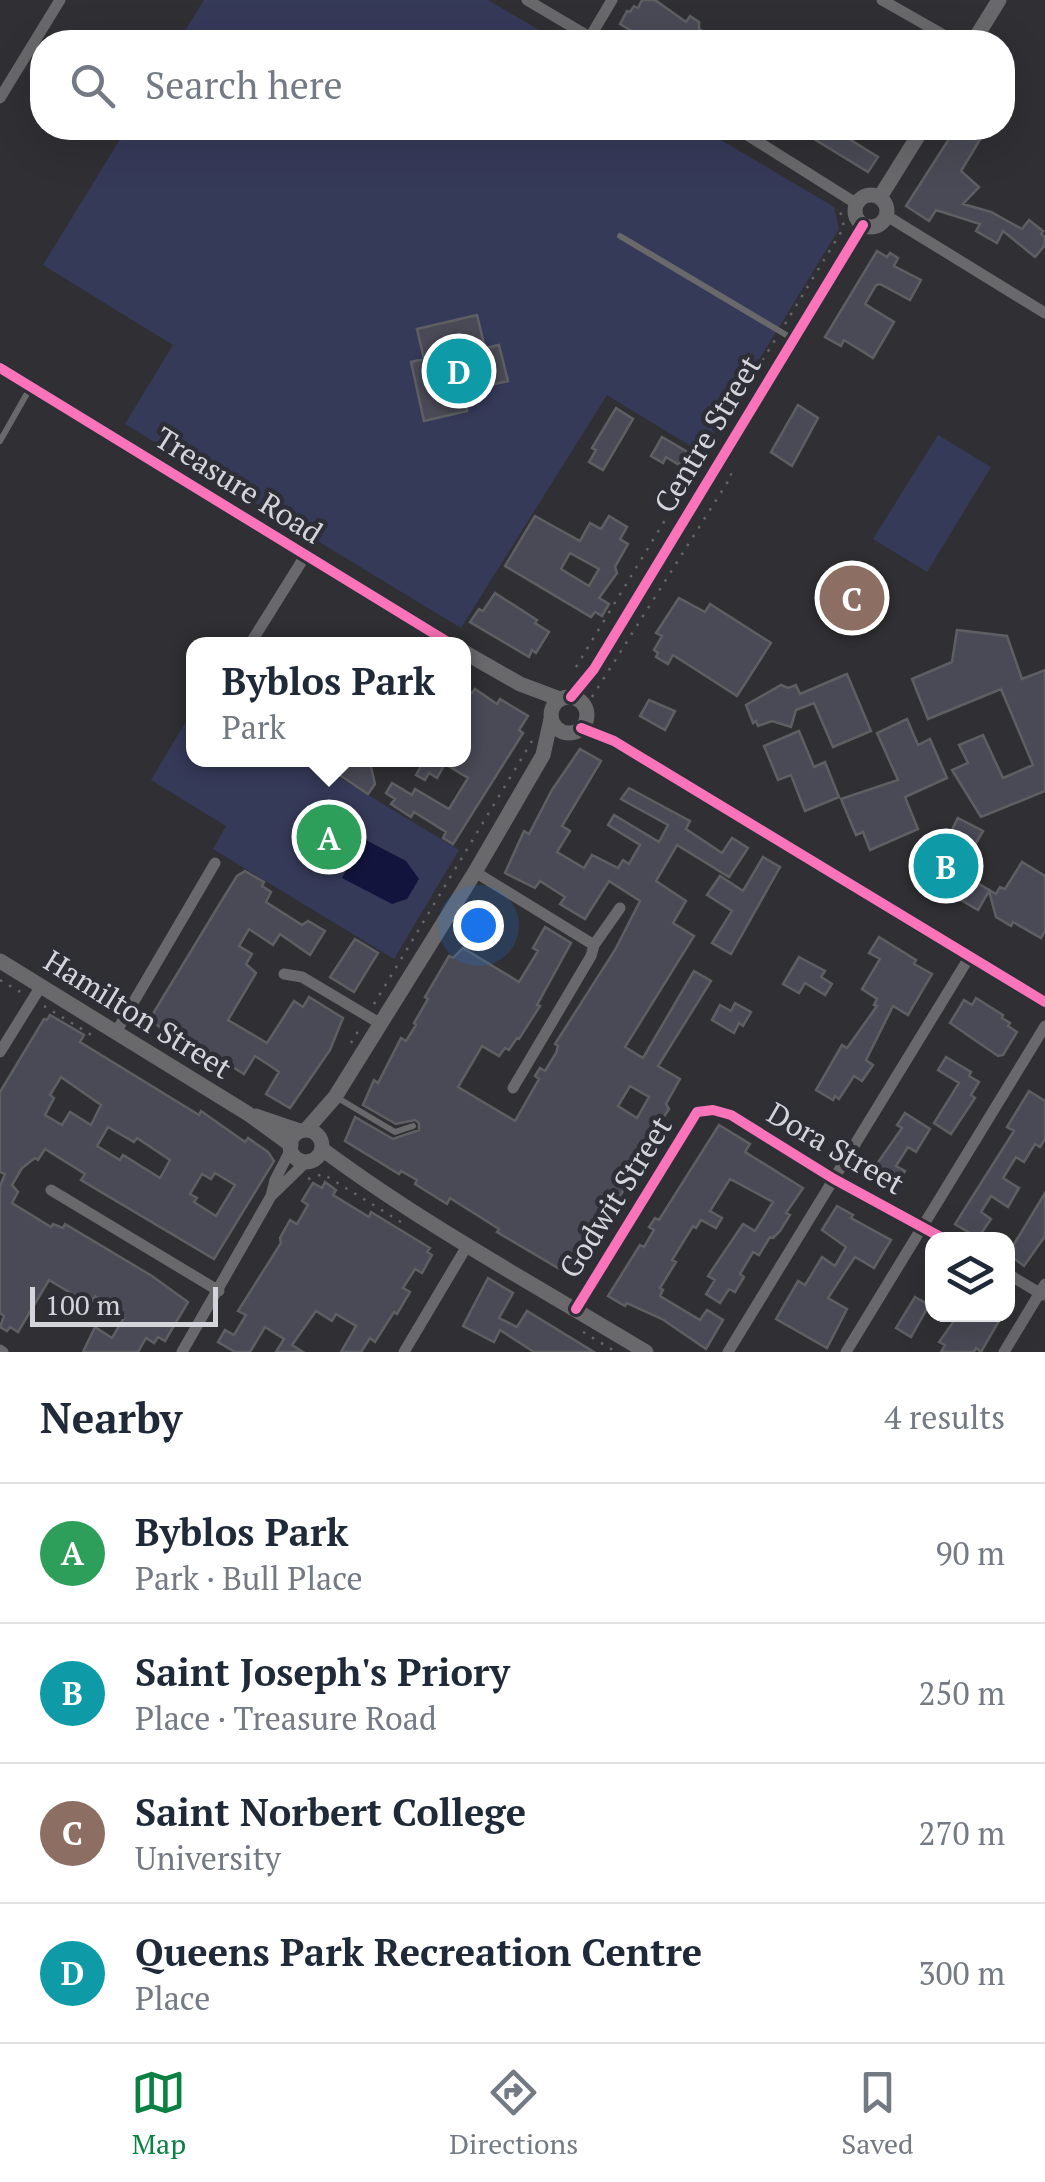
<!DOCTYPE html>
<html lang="en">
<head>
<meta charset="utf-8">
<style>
	:root { --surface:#fff; --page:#f6f6f7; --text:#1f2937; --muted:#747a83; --line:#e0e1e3; --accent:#0b8043 }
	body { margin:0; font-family:"PT Serif",serif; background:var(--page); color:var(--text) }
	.controls { position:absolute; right:30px; bottom:30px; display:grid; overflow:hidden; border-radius:20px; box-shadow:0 10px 40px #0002 }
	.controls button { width:90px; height:90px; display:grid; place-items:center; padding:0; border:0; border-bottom:2px solid var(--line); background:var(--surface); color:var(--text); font:50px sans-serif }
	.scale { position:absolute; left:30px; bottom:25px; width:188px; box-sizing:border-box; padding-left:10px; border:5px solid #d4d5da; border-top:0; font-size:28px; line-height:35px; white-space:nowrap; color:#d4d5da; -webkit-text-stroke:8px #2e2f36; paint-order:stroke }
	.you { position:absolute; left:478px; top:925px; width:35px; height:35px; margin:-25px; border:8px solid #fff; border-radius:50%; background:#1a73e8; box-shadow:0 0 0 15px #1a73e833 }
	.badge { display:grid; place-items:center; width:65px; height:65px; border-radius:50%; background:var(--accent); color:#fff; font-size:32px; font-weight:700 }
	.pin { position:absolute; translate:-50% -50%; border:5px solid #fff; box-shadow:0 2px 10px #0006 }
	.popup { position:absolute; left:186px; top:637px; width:285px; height:130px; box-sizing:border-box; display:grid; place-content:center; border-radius:20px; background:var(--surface); filter:drop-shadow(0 2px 8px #0005); font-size:32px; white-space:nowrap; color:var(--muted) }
	.popup b { font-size:38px; color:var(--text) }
	.popup::after { content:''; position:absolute; left:50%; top:100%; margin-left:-20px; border:20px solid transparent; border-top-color:var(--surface) }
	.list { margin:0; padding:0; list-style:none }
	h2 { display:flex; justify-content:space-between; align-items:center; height:130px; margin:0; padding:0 40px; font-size:42px }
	h2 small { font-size:32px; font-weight:400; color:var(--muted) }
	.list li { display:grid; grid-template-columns:65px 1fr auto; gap:30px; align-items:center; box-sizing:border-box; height:140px; padding:0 40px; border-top:2px solid var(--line) }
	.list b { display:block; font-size:38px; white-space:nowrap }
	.list p { margin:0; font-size:32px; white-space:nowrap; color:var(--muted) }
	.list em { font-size:32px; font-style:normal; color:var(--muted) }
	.icon { flex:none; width:55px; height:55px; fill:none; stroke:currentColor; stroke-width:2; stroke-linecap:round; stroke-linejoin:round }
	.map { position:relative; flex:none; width:1045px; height:1352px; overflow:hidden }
	.search { position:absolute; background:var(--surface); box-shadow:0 10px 40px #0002; left:30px; right:30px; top:30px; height:110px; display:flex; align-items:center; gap:25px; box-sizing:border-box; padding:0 35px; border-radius:40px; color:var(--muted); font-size:38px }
	.sheet { height:690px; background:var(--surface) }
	nav { display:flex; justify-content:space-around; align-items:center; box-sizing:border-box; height:140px; border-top:2px solid var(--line); background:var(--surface); font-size:28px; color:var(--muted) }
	nav a { display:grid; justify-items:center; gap:5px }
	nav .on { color:var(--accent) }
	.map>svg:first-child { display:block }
</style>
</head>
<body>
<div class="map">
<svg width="1045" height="1352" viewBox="0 0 1045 1352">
	<rect width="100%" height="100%" fill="#303034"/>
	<path fill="#363a59" d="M204,0H488L559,42H178Z
		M127,128H701L834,207L839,229L702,453L607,395L461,628L125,424L173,345L43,265Z
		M938,435L991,467L927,572L873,539Z
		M194,708V760H310L459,850L394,959L213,849L226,826L151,780Z"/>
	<path fill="#13143d" d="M364,839L406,861L419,879L407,899L392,904L342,878Z"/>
	<path fill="#494a55" stroke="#5e5f62" stroke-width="2.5" fill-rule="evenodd" d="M642,0H655L686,22L690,16L699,22V29L723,42H650L620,24L627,11L630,12L634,6L638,8Z
		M796,128H845L841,134L878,157L868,172Z
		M956,128H987L961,171L979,187L963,204L991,212L1022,229L1029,220L1043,231L1041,234L1045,237V245L1035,257L1003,231L997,243L976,231L980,224L936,210L929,221L906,206Z
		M877,251L887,257L890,253L898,258L894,266L921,280L910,300L880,284L876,285L865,304L894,322L873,358L844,340L841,346L825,337Z
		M477,315L485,348L499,345L508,381L463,391L467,411L424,421L411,362L424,359L417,329Z
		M798,405L818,418L792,466L771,452Z
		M616,408L633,419L603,470L589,462L596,450L592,448Z
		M662,437L686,451L679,465L666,457L663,463L651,456Z
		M535,516L580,541L590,523L601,529L609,516L627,527L620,539L628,544L615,567L617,573L599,598L609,604L602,616L595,612L591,617L505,566ZM570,553L599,569L589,586L561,569Z
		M495,593L537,620L535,623L549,632L536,653L532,650L529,657L470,622L479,609L483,611Z
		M679,598L705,612L710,604L771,643L737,696L673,655L668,664L656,657L658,653L654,650L662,636L656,633Z
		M957,630L1007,636L1022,679L1045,670V791L981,817L952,770L968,763L959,745L983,735L1003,778L1033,765L1001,689L928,719L912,679L952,662Z
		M847,674L871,731L833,747L814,703L796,710L791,727L772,721L758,726L756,721L753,723L746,705L781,685L788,688L796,685L800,694Z
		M464,688L472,693L475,689L497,704L500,699L528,716L519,730L523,733L453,844L443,838L446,832L414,812L411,817L391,804L395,799L386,793L392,783L412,795L415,789L449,809L468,778L445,764L437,778L429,773L425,780L416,775L421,766L412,760H464Z
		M649,700L675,711L665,730L640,716Z
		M907,719L918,745L930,739L947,778L905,797L918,829L870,850L863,832L856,835L841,799L898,780L877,733Z
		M799,731L814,767L825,762L839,797L805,811L791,775L778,780L764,746Z
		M580,749L601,761L562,826L570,831L557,852L584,868L592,855L618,868L623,860L629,864L640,845L608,825L614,815L659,842L668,825L621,799L629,788L690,821L686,829L722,853L732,838L748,848L729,877L677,845L656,881L686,901L673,923L694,936L625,1047L643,1058L694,971L711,981L658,1066L680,1079L666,1104L669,1109L656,1129L659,1130L603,1225L606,1227L600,1237L595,1235L573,1277L497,1232L499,1229L450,1198L447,1204L415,1184L417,1180L401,1171L399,1174L345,1141L355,1117L393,1139L419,1130V1123L415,1120L396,1124L363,1105L374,1080L378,1083L401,1038L406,1041L416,1025L414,1023L428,999L425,997L449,956L453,958L463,948L519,982L538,951L533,948L545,927L571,943L537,1005L540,1006L519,1039L517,1038L509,1050L505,1048L499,1056L482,1046L458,1087L515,1121L539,1079L535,1076L540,1068L545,1071L556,1053L558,1046L555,1044L615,950L640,901L609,881L585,919L560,904L565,897L540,881L535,888L505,873L524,831L529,834L552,790ZM630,1086L649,1097L637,1118L618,1106Z
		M319,760H359L371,767L375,784L368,794L335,772L337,768Z
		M958,818L983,831L959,872L996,894L1000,887L1005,889L1022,862L1045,876V931L1041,938L1013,922L1011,926L996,917L989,891L978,910L922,877L934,858L937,859Z
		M763,857L780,867L731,954L712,943L732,911L707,895L720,876L743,891Z
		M245,871L264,882L262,886L271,892L266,902L302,925L308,921L325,931L310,955L280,934L273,945L249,929L239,946L252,954L246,964L256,973L228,1020L267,1043L294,1001L303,1007L309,997L343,1018L330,1050L290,1108L266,1094L279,1072L272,1067L255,1056L244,1074L174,1030L171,1034L152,1022L154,1012L219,905L237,876Z
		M879,937L916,960L914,964L932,974L908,1015L893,1006L866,1060L873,1065L862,1081L854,1076L839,1099L835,1096L833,1100L816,1090L842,1045L847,1048L877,1006L874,1005L877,999L862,989L880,959L869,953Z
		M355,939L378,953L354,992L330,977Z
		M799,957L825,971L821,977L832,984L825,995L805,983L799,993L783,984Z
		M976,998L1003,1015L1002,1018L1010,1023L1008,1026L1017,1032L1003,1055L998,1056L950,1023L964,1000L972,1005Z
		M735,1003L751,1012L743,1026L739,1023L734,1033L712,1020L720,1005L731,1011Z
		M50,1015L84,1035L80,1042L199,1115L201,1111L245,1142L248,1138L268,1152L274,1161L214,1259L81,1180L85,1174L45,1149L38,1160L35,1158L22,1168L12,1185L18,1192L12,1203L51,1227L53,1224L63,1228L65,1224L152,1276L188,1302L165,1341L158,1337L154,1343L146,1338L138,1352H83L95,1327L112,1338L124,1318L95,1296L88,1308L77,1301L79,1298L49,1280L18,1332L10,1327L7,1331L0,1327L4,1316L0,1313V1186L5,1174L0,1172V1092L44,1019L47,1020ZM61,1077L101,1105L91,1125L70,1112L62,1125L45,1115L54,1098L50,1095ZM108,1127L134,1142L137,1138L170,1160L160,1178L123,1155L120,1160L97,1146ZM215,1173L235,1185L216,1216L194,1202L197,1198L190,1194L202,1174L211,1179Z
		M946,1057L971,1072L969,1076L979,1082L971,1095L975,1098L951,1134L934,1123L959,1083L938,1070Z
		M1029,1091L1045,1101V1139L1040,1147L1035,1144L1024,1162L1016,1157L1003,1178L1019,1188L1008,1207L991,1196L981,1212L991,1219L978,1238L955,1224L1014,1131L1007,1127Z
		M905,1113L930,1129L916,1152L908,1147L896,1166L905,1171L897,1184L872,1171L902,1128L897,1125Z
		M719,1125L750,1144L745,1152L803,1188L786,1213L790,1215L780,1231L773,1238L770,1237L759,1255L753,1252L740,1274L744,1277L735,1292L729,1289L720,1303L706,1294L715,1280L708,1276L743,1224L755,1231L773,1202L730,1179L710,1211L722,1218L716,1228L701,1220L696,1228L693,1226L672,1260L676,1262L660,1288L663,1290L660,1296L700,1320L707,1310L723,1320L706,1349L662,1319L627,1303L625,1306L608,1296L640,1245L644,1247L654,1230L649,1227L655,1218L659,1220Z
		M325,1182L336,1190L333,1195L369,1217L371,1212L430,1248L427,1252L432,1255L422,1273L415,1269L403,1288L410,1292L397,1314L394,1312L375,1342L370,1338L361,1352H341L356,1326L336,1314L332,1321L316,1311L292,1345L303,1352H276L284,1339L265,1327L250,1352H235L218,1342L225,1330L234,1335L246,1315L238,1311L281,1243L280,1238L290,1220L297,1224L308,1205L302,1201L313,1183L322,1188Z
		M1045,1193V1236L1024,1266L1008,1254Z
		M837,1206L853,1215L851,1218L891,1240L874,1268L855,1257L828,1298L847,1309L827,1348L776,1319L798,1281L805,1285L822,1257L835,1266L846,1247L822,1230Z
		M488,1278L513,1293L499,1318L517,1327L527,1311L594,1352H534L500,1330L494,1342L463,1326Z
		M915,1297L929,1305L911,1337L896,1328Z
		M959,1314H1003L981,1352L976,1348L974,1352H941L945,1345L939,1342Z"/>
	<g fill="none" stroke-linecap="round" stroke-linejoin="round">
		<path stroke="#666668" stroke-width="2.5" stroke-dasharray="2.5 8" stroke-linecap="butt" d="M785,324L844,227L840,210
			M702,459L775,340
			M576,667L702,459L705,461
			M592,697L732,475L730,474
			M0,980L24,994
			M374,1004L532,741
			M44,1006L93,1036
			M351,1043L360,1028
			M308,1179L323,1174L401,1222
			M583,1332L616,1352"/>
		<path stroke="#69696b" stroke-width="6" d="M620,236L793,339
			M0,441L29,390
			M336,1097L395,1132L413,1126"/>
		<path stroke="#69696b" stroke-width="11" d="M527,0L598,42
			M882,0L956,42
			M590,37L612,0
			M0,98L60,0
			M736,128L857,204
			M887,216L1045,313
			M250,644L305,556
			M475,872L594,945
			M284,974L302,977L381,1024
			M116,1032L215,863
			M0,1052L41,986
			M513,1088L591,956L594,945L620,908
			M51,1190L219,1291
			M271,1196L306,1162
			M1008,1274L1043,1295
			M576,1309L697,1112L713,1110L731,1115L834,1179L946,1240
			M0,1350L3,1352
			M182,1352L271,1196L275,1180L291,1149
			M404,1352L467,1246
			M728,1352L970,956
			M846,1352L1045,1026
			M1004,1352L1045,1284"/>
		<path stroke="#69696b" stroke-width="15" d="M973,42L999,0
			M855 211a16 16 0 1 1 32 0a16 16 0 1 1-32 0Z
			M880,197L923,128
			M0,368L451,644
			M464,652L520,684L560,699
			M571,697L594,669L863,225
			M551 715a18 18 0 1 1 36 0a18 18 0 1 1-36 0Z
			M581,728L614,741L1045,1002
			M0,961L247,1113L291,1145
			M256,1116L300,1131
			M306,1130L335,1097L475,872L543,755L551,719
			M290 1146a16 16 0 1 1 32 0a16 16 0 1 1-32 0Z
			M322,1149C424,1225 537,1286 646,1352"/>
		<defs>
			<path id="cycleway" d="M0,368L451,644
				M571,697L594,669L863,225
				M581,728L614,741L1045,1002
				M576,1309L697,1112L713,1110L731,1115L834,1179L946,1240"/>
		</defs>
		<use href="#cycleway" stroke="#2e2f36" stroke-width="16"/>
		<use href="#cycleway" stroke="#fb73b8" stroke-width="10"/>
	</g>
	<g text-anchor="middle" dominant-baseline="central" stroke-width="9" stroke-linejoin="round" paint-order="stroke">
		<g font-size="30" fill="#d4d5da" stroke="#2e2f36">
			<text transform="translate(707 434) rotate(-59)">Centre Street</text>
			<text transform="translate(239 485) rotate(32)">Treasure Road</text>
			<text transform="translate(138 1014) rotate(32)">Hamilton Street</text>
			<text transform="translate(836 1148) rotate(30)">Dora Street</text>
			<text transform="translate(615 1197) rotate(-58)">Godwit Street</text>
		</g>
	</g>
</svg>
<div class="controls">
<button><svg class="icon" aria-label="layers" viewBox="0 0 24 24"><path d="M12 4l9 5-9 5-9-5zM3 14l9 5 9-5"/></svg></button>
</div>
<div class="scale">100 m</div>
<div class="you"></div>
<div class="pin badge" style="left:329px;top:837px;background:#2e9e5b">A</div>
<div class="popup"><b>Byblos Park</b>Park</div>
<div class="pin badge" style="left:946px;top:866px;background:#0f9aa8">B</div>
<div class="pin badge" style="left:852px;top:598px;background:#8d6e63">C</div>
<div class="pin badge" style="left:459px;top:371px;background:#0f9aa8">D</div>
<div class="search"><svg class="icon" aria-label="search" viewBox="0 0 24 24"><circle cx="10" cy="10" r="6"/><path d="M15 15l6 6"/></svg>Search here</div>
</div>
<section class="sheet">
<h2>Nearby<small>4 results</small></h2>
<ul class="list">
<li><span class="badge" style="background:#2e9e5b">A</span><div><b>Byblos Park</b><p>Park · Bull Place</p></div><em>90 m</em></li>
<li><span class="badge" style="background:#0f9aa8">B</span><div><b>Saint Joseph's Priory</b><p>Place · Treasure Road</p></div><em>250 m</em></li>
<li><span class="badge" style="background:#8d6e63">C</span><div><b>Saint Norbert College</b><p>University</p></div><em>270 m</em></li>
<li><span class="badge" style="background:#0f9aa8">D</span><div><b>Queens Park Recreation Centre</b><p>Place</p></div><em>300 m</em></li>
</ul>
</section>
<nav>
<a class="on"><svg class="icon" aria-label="map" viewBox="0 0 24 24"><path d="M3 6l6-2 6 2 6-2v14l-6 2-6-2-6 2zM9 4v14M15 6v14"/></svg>Map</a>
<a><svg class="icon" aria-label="directions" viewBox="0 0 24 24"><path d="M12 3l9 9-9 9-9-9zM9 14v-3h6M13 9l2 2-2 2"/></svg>Directions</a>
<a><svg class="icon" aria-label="saved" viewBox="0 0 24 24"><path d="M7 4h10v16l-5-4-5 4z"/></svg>Saved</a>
</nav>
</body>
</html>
